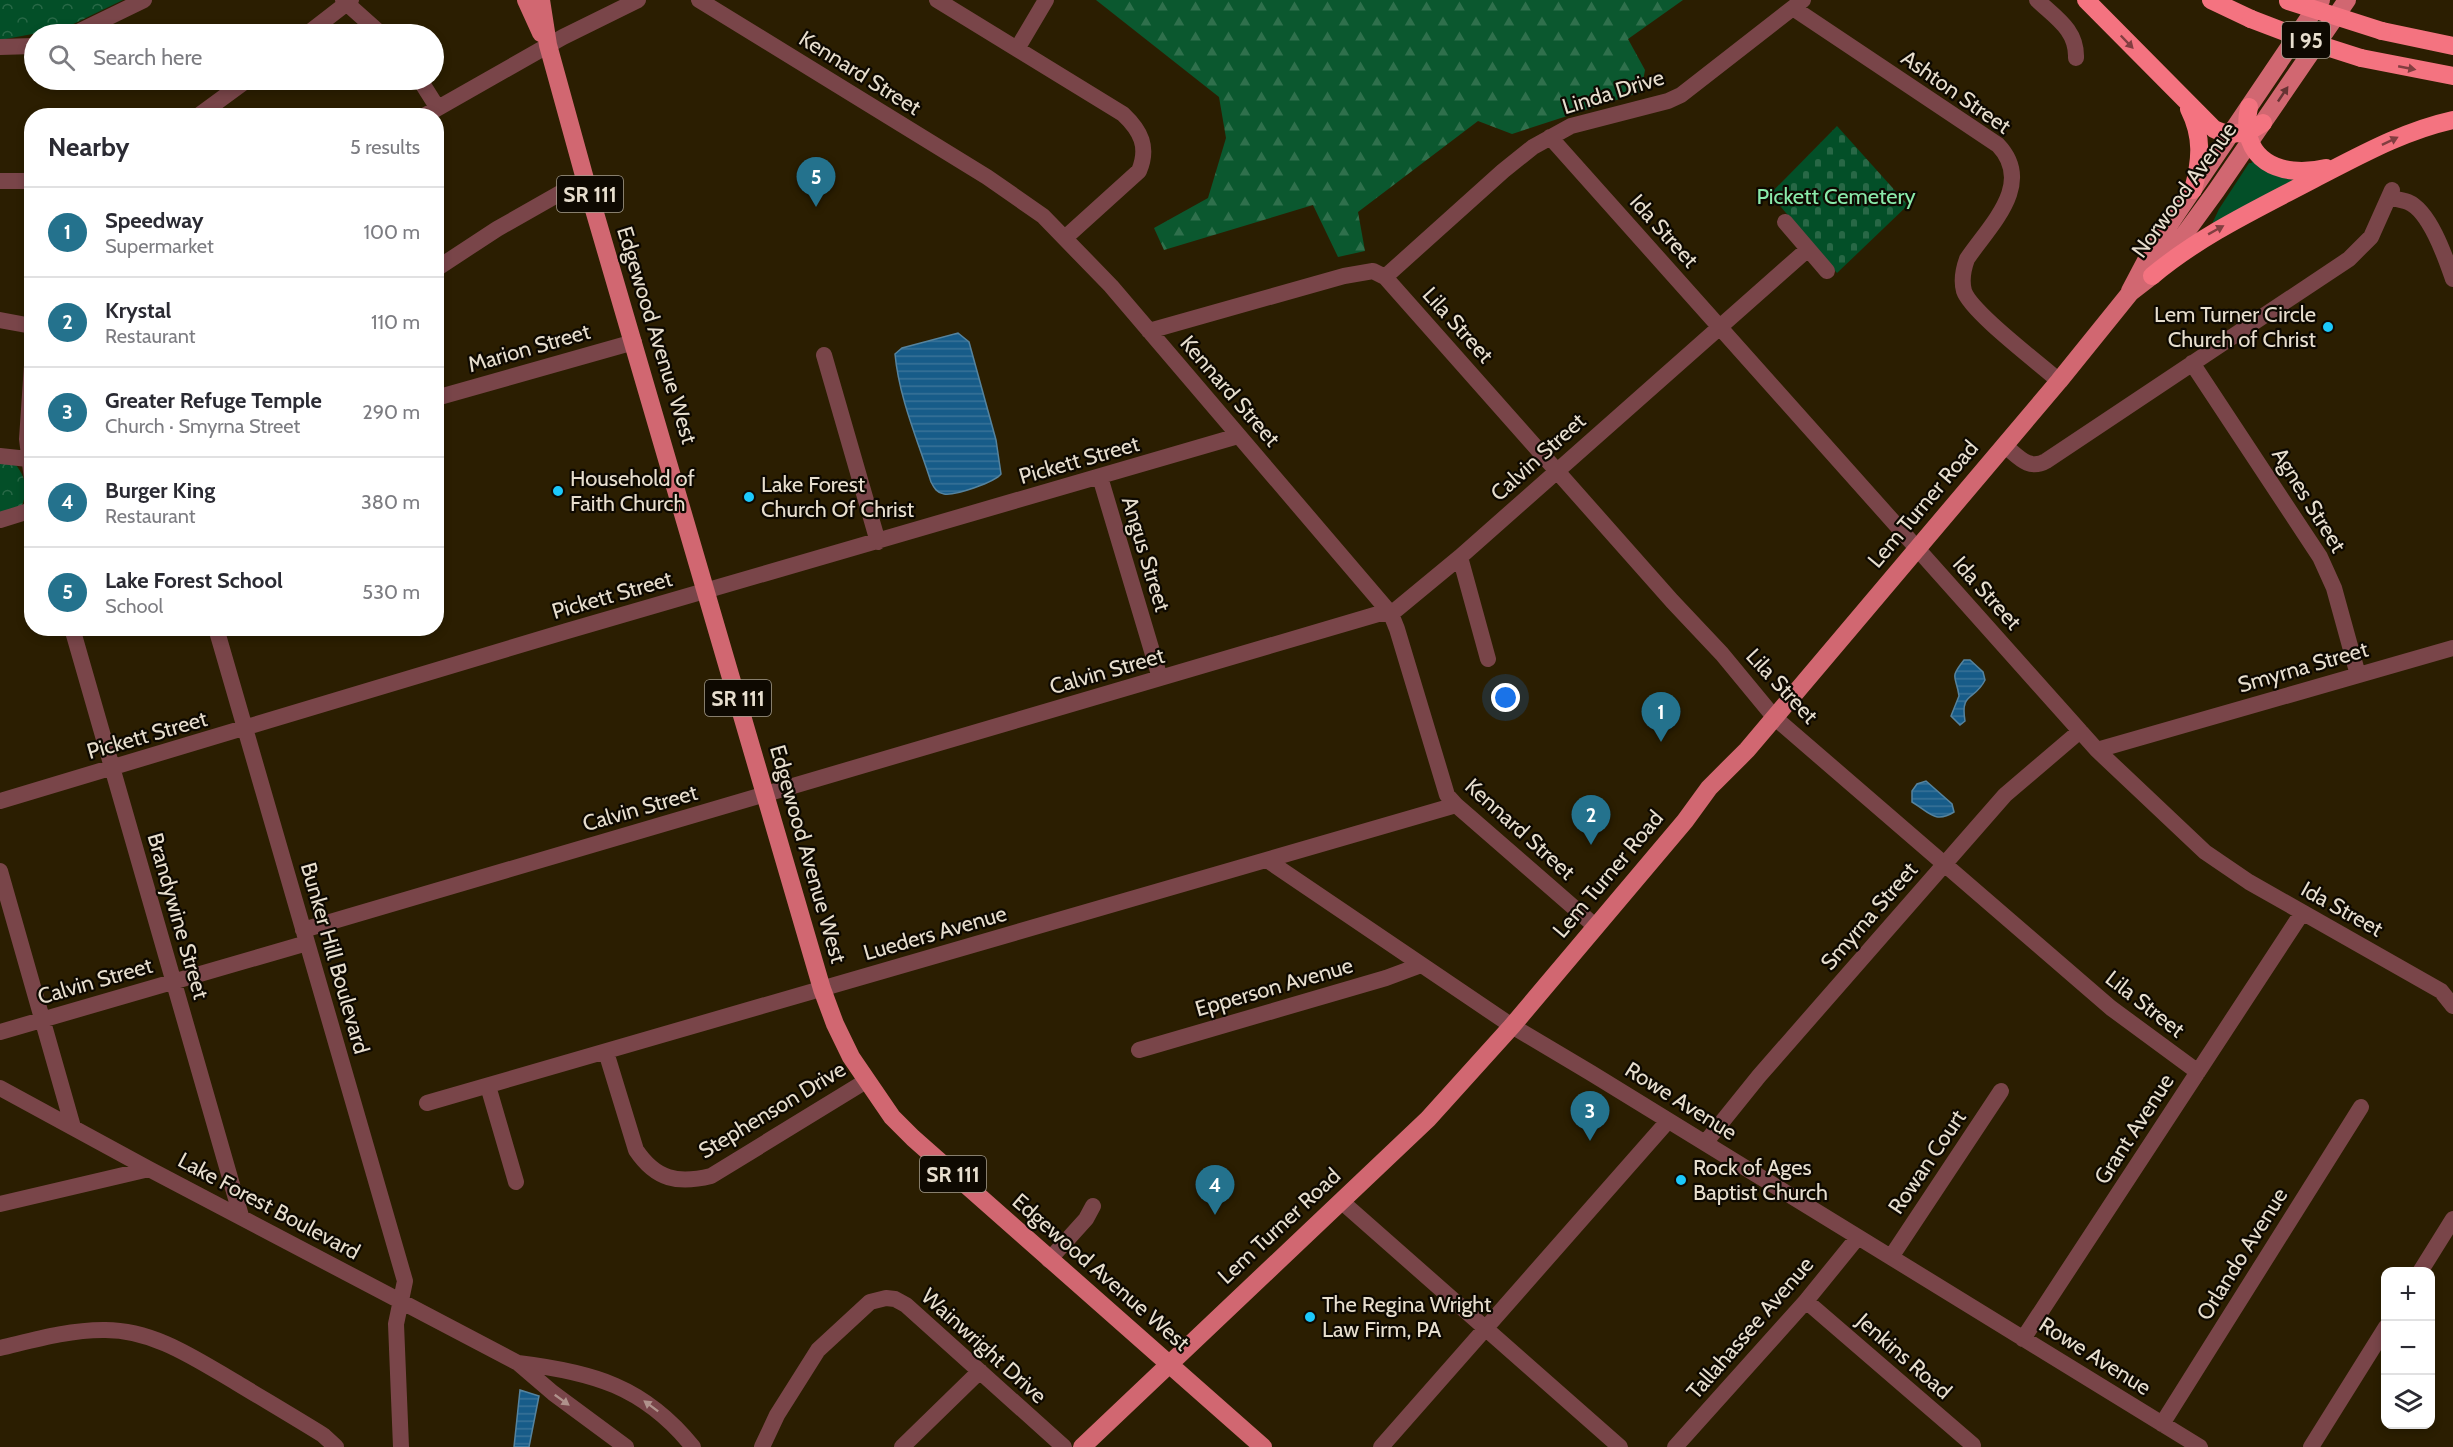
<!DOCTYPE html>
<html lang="en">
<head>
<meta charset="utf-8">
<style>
	:root { --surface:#fff; --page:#f7f7f7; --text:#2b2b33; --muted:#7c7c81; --line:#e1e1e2; --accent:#24728d }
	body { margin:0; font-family:Cabin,sans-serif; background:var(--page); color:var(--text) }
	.controls { position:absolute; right:18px; bottom:18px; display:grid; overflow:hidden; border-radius:12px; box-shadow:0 3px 9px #0003 }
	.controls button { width:54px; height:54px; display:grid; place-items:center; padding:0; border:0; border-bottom:2px solid var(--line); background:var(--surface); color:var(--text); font:30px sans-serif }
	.you { position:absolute; left:1506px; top:698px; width:21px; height:21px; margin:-15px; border:4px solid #fff; border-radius:50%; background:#1a73e8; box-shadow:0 0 0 9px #1a73e833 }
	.badge { display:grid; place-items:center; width:39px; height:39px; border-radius:50%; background:var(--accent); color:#fff; font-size:20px; font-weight:700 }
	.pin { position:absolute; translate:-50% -50px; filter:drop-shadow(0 2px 3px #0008) }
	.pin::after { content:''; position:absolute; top:32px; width:21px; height:18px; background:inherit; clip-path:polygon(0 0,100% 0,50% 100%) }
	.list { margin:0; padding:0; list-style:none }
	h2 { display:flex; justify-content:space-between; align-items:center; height:78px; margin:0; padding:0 24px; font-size:26px }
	h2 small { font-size:20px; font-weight:400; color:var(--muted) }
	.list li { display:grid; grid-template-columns:39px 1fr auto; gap:18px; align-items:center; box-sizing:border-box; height:90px; padding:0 24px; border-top:2px solid var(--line) }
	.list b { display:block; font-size:22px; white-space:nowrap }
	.list p { margin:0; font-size:20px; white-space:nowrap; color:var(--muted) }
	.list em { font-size:20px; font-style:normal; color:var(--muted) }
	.icon { flex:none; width:33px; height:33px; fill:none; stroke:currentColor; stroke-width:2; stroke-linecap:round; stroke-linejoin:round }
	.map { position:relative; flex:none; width:2453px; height:1447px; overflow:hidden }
	.search { position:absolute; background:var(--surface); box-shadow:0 3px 9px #0003; left:24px; top:24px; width:420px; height:66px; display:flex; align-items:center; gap:15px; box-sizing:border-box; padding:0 21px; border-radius:33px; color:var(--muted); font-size:22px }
	.panel { position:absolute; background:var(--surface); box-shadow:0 3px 9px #0003; left:24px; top:108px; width:420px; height:528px; border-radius:24px }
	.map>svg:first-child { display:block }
</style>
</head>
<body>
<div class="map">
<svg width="2453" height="1447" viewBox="0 0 2453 1447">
	<defs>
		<pattern id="forest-firs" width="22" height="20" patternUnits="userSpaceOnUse" patternTransform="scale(1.5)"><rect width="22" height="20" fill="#0b582f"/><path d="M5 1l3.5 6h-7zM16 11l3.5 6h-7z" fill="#2f704c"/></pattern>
		<pattern id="cemetery-stones" width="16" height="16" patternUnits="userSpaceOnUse" patternTransform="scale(1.5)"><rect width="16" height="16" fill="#034f28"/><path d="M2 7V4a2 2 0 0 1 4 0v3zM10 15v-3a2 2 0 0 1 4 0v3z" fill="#286846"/></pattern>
		<pattern id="park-crowns" width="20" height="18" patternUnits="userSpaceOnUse" patternTransform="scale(1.5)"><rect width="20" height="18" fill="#034f28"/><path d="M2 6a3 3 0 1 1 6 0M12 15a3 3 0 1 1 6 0" fill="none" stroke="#286846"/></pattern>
		<pattern id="water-rules" width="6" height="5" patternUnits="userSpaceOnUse" patternTransform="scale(1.5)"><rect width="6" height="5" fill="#175c89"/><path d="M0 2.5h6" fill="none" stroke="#397398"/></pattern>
	</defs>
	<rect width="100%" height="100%" fill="#2b1e01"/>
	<path fill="#034f28" d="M2251,159L2296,181L2212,224L2219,209L2249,163H2252Z"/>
	<path fill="url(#forest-firs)" d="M1096,0H1683L1628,39L1645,70L1641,92L1512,134L1478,121L1358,212L1365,251L1338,257L1313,205L1164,250L1154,228L1208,198L1226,138L1219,97Z"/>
	<path fill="url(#cemetery-stones)" d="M1837,126L1908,205L1837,273L1770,194Z"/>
	<path fill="url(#park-crowns)" d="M0,0H123L65,28L0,40Z
		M0,462L15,464C27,478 28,491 21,508L0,514Z"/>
	<path fill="url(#water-rules)" stroke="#55839e" stroke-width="1.5" d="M958,333L969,342L996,440L1001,474C995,482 955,496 944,494C937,493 934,488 931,482C918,441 899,398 895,354L902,348Z
		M1964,660H1970L1983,672L1985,680C1975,701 1960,691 1965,721L1960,725L1951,716L1959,696C1956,675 1949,679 1964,660Z
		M1926,781L1952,804L1954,812C1935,824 1929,812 1912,802V791L1917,784Z
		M520,1390L539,1396L529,1447H514Z"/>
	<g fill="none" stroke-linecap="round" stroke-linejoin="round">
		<path stroke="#794549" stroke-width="16" d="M343,0L381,34
			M699,0L987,177L1043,216L1111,286L1391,614L1397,629L1447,795L1456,805L1595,926
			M937,0L1123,114C1141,131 1149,147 1139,171L1066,237
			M2037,0C2056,18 2077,30 2076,58
			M1793,8L1998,145C2035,184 1990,225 1967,259C1963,270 1961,280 1964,291C1971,312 2039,363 2059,381
			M74,34L144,0
			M307,34L351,0
			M0,47L34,46
			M1017,49L1046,0
			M420,80L437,107
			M198,116L247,80
			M424,116L563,37L638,0
			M1550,137L2097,750L2205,852L2249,882L2441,991L2453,1006
			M0,181H32
			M2390,198C2396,199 2403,200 2408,202C2430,211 2446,259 2453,279
			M1785,222L1827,271
			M436,269L497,229L585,179
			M1385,277L1503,171L1533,147L1571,126L1668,101L1681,95L1803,0
			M0,320L32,326
			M1149,331L1344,276L1373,271L1385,277L1672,601L1722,654L1774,717L2111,1008L2198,1072
			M824,355L878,542
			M2192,363L2320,557L2334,588L2358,675
			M32,365L27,439L32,479
			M436,398L634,342
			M2004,445C2018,456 2028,471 2046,461L2349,259L2371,237L2392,190
			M0,456L28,459
			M1100,477L1160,678
			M0,520L32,510
			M1460,557L1488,659
			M72,628L241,1216
			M216,628L405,1281L396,1324L401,1447
			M2097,750L2453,648
			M0,801L567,631L1238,436
			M1267,860L1512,1026L1591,1073L2200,1447
			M0,871L73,1127
			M303,930L1378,614H1391L1460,557L1808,249
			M0,1032L307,943
			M1139,1050L1386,978L1421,965
			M606,1052L636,1150C656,1180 678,1184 711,1176L866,1081
			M488,1086L516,1182
			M0,1088L149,1169L518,1363L553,1393L626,1447
			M427,1103L1456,805
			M1705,1143L1759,1076L2005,795L2080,731
			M1341,1201L1620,1447
			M0,1204L149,1169
			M1891,1257L2001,1091
			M1049,1260L1086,1219L1093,1206
			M2420,1272L2453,1219
			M1806,1301L1973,1445L1971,1447
			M2023,1339L2302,913
			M0,1348C34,1340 68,1330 103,1330C153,1329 196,1359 237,1383C265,1400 294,1417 323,1435L336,1447
			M518,1363C592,1372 644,1386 693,1447
			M2162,1424L2361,1107
			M762,1447L777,1415L818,1350L870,1302L886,1298L895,1299L906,1305L1064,1447
			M902,1447L980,1371
			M1381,1447L1668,1121
			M1675,1447L1806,1301L1858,1237
			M2311,1447L2386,1327"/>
		<path stroke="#d16771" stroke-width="18" d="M526,0L541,33
			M541,0L548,45L585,179L822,989L835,1024L851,1057L892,1117L913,1138L1263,1447
			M2130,291L2150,253L2321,0
			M1082,1447L1428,1119L1512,1026L1685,821L1709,788L1747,750L2059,381L2130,293L2152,276L2170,254L2216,191L2347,0"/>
		<path stroke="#f47380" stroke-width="18" d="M2086,0L2214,129C2231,138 2248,133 2263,123
			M2211,0L2251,19
			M2382,31L2453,46
			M2361,58L2453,76
			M2249,107C2238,160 2280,179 2326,168
			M2189,109C2203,137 2201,160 2193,190
			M2152,276C2201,235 2257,209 2314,179C2359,156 2403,131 2453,120"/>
		<path stroke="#f47380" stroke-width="18" d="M2288,1L2382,31
			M2251,19L2311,42L2361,58"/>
	</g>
	<defs><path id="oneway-solid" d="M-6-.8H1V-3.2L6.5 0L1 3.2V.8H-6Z" transform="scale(1.5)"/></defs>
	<g fill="#813e40">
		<use href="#oneway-solid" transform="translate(2127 42) rotate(46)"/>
		<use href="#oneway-solid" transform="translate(2407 68) rotate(11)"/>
		<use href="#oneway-solid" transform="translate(2390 141) rotate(-26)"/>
		<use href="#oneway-solid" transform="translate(2216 230) rotate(-29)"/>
	</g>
	<use fill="#633" href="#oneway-solid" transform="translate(2283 94) rotate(-56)"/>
	<g fill="#b0928c">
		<use href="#oneway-solid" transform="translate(562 1400) rotate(36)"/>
		<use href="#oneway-solid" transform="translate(651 1406) rotate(-143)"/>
	</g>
	<g fill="#1cc9fc" stroke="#0e0901" stroke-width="2">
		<circle cx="2328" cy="327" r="6"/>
		<circle cx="558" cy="491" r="6"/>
		<circle cx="749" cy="497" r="6"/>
		<circle cx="1681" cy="1180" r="6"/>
		<circle cx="1310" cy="1317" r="6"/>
	</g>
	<g text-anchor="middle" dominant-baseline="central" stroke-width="4.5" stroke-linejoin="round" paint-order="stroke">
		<g fill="#0e0901" stroke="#a69e90" stroke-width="1.5">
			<rect x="2282" y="22" width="48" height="36" rx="4.5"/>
			<rect x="557" y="176" width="66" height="36" rx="4.5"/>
			<rect x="705" y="680" width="66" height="36" rx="4.5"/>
			<rect x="920" y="1156" width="66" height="36" rx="4.5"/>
		</g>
		<g font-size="21" font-weight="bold" fill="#e7dece">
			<text x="2306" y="40">I 95</text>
			<text x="590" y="194">SR 111</text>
			<text x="738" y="698">SR 111</text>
			<text x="953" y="1174">SR 111</text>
		</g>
		<g font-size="22" fill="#e7dece" stroke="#0e0901">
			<text transform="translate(860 73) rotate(32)">Kennard Street</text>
			<text transform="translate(1613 92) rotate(-17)">Linda Drive</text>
			<text transform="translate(1956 92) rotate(35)">Ashton Street</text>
			<text transform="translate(2184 190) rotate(-54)">Norwood Avenue</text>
			<text transform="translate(1664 231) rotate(48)">Ida Street</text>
			<text transform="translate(1458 325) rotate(48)">Lila Street</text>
			<text transform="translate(657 335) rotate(73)">Edgewood Avenue West</text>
			<text transform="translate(529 348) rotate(-16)">Marion Street</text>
			<text transform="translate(1230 391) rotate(49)">Kennard Street</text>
			<text transform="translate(1538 457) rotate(-42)">Calvin Street</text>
			<text transform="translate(1079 460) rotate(-16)">Pickett Street</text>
			<text transform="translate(2309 500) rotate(58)">Agnes Street</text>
			<text transform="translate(1923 504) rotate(-50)">Lem Turner Road</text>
			<text transform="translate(1146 554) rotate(73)">Angus Street</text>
			<text transform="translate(1987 593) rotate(48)">Ida Street</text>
			<text transform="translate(612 595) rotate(-16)">Pickett Street</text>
			<text transform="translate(2303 667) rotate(-16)">Smyrna Street</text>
			<text transform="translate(1107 671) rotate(-16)">Calvin Street</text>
			<text transform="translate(1782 686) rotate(47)">Lila Street</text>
			<text transform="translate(147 735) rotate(-16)">Pickett Street</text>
			<text transform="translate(640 808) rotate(-16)">Calvin Street</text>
			<text transform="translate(1520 829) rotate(42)">Kennard Street</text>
			<text transform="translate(808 854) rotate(74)">Edgewood Avenue West</text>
			<text transform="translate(1608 874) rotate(-50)">Lem Turner Road</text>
			<text transform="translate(2342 909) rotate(29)">Ida Street</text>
			<text transform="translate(178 916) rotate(74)">Brandywine Street</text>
			<text transform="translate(1869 916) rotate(-49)">Smyrna Street</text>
			<text transform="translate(935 933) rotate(-16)">Lueders Avenue</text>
			<text transform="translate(335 958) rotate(74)">Bunker Hill Boulevard</text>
			<text transform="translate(95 981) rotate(-16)">Calvin Street</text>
			<text transform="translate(1274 987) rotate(-16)">Epperson Avenue</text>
			<text transform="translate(2145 1004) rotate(38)">Lila Street</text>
			<text transform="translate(1681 1101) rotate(32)">Rowe Avenue</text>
			<text transform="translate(772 1110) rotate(-31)">Stephenson Drive</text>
			<text transform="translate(2134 1129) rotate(-57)">Grant Avenue</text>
			<text transform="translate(1927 1162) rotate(-56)">Rowan Court</text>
			<text transform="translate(269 1206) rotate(28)">Lake Forest Boulevard</text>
			<text transform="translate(1279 1226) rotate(-43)">Lem Turner Road</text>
			<text transform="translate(2242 1254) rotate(-58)">Orlando Avenue</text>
			<text transform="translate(1101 1272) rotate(41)">Edgewood Avenue West</text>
			<text transform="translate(1750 1328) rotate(-49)">Tallahassee Avenue</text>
			<text transform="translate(984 1346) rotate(42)">Wainwright Drive</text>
			<text transform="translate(1904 1356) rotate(41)">Jenkins Road</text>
			<text transform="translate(2095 1356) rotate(32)">Rowe Avenue</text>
		</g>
		<g font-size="22" fill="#8aeaaa" stroke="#0e0901">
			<text x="1836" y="196">Pickett Cemetery</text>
		</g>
		<g font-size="22" fill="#e7dece" stroke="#0e0901" text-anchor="start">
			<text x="2316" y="314" text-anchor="end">Lem Turner Circle<tspan x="2316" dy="25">Church of Christ</tspan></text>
			<text x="570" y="478">Household of<tspan x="570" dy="25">Faith Church</tspan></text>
			<text x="761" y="484">Lake Forest<tspan x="761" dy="25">Church Of Christ</tspan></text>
			<text x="1693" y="1167">Rock of Ages<tspan x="1693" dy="25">Baptist Church</tspan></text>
			<text x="1322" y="1304">The Regina Wright<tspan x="1322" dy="25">Law Firm, PA</tspan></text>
		</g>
	</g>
</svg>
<div class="controls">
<button>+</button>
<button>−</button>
<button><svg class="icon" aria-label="layers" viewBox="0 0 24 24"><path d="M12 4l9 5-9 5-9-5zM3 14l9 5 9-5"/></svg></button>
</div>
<div class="you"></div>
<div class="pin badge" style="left:1661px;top:742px">1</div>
<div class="pin badge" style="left:1591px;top:845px">2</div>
<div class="pin badge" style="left:1590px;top:1141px">3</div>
<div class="pin badge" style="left:1215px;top:1215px">4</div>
<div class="pin badge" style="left:816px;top:207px">5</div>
<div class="search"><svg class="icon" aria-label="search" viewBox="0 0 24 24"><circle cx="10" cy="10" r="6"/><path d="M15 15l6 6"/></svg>Search here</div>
<section class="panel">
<h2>Nearby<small>5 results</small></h2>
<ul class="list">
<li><span class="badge">1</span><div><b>Speedway</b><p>Supermarket</p></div><em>100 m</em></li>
<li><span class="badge">2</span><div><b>Krystal</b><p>Restaurant</p></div><em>110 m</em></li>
<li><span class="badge">3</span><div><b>Greater Refuge Temple</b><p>Church · Smyrna Street</p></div><em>290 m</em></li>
<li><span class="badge">4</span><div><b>Burger King</b><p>Restaurant</p></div><em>380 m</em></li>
<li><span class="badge">5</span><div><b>Lake Forest School</b><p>School</p></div><em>530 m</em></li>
</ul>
</section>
</div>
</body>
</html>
